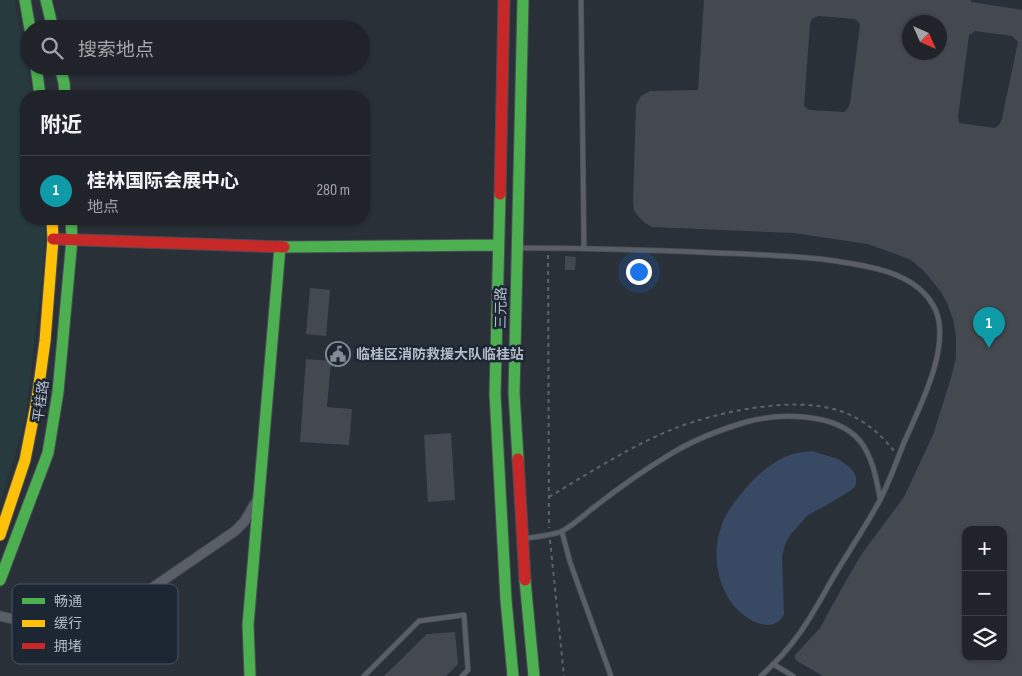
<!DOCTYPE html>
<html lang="zh">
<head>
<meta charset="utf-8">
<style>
	:root { --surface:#20242a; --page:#282c32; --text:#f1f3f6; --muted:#a2a4a8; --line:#3d4147; --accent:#848b96 }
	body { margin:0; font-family:"Sofia Sans Condensed","Noto Sans SC",sans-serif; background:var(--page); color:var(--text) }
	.controls { position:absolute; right:15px; bottom:15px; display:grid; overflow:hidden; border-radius:10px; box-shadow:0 1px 4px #0004 }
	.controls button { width:45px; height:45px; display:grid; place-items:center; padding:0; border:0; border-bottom:1px solid var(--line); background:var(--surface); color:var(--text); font:25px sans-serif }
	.compass { position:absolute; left:902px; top:15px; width:45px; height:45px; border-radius:50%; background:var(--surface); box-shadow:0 1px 4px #0004; rotate:135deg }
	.you { position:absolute; left:638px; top:271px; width:18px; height:18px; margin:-12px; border:4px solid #fff; border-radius:50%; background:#1a73e8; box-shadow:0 0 0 8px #1a73e833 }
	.badge { display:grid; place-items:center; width:32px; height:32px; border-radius:50%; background:var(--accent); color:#fff; font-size:16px; font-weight:700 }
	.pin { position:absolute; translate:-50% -41px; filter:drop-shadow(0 1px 2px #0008) }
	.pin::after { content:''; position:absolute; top:26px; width:18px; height:15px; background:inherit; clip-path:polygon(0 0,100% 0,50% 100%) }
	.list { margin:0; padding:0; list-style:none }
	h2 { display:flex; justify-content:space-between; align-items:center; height:65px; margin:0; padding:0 20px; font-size:21px }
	h2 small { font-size:16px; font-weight:400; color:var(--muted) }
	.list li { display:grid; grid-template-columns:32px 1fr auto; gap:15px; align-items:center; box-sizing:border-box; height:70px; padding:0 20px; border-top:1px solid var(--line) }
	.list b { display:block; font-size:19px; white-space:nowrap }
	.list p { margin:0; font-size:16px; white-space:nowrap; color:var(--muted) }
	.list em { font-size:16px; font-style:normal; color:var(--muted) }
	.icon { flex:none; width:28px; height:28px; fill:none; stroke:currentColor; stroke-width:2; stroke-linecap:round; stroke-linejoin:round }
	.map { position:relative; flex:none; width:1022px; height:676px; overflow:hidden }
	.search { position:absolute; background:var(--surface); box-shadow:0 1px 4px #0004; left:20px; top:20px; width:350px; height:55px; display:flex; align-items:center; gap:12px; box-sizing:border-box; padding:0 18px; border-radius:28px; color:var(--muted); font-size:19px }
	.panel { position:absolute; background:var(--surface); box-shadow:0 1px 4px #0004; left:20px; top:90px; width:350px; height:135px; border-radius:20px }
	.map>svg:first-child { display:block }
</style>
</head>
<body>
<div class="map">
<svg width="1022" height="676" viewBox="0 0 1022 676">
	<rect width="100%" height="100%" fill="#2a3038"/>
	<path fill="#273a3e" d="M0,0H14L33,96H26V219H45L46,226L42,278L25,420L0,503Z"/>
	<path fill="#384963" d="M812,451L838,459L848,466L853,471L856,477V482L855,487L850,491L825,506L808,515L790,535L785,545L782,556L784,614C772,640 736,614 728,597C715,575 713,548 722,524C727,511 736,500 745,489C759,473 776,458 797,453C802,452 807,452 812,451Z"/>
	<path fill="#444950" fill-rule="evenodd" d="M704,0H971V2L1022,10V676H823L797,661L795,658V655L820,628L847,579L861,555L904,497L933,435L951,378L956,358V337L953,319L947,303L941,292L924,271L911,260L893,253L867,244L794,233L652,227L645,223L638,216L634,210L633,202L636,105L641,96L650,91L698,90ZM818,16L855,19L858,22L860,25L850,103L848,108L844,112L809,110L804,106L810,24L812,19ZM910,22H940V52H910ZM975,31L1012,36L1018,42L1002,118L1000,124L995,128L959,123L958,117L969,35ZM966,530H1003V657H966Z
		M565,256L576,257L575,270H565Z
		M310,288L330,290L326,336L306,334Z
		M306,359L331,361L327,407L352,409L349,445L300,442Z
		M451,433L455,500L428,502L424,435Z
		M455,632L458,664L446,676H384L427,634Z"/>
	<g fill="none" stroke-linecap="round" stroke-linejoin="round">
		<defs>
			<path id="lane" d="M581,0L584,248
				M518,248C585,248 652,250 719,253C753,254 787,256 821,259C843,262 867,265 888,272C909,279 927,290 936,311C951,349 918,410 903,445C896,463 889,482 880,500C866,526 849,551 834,576C822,597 810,620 796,638C786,652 774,664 761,676
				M562,532L570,562L611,676
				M523,539C533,537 557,535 564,530C576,523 586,513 597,505C620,487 644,470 669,455C693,440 719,430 746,422C779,413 836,412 860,441C873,458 876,478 880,498
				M773,664L793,676
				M364,676L419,621L464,615L468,670L462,676"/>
			<path id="street" d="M0,616L26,622L133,601L235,531L244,522L257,500"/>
			<path id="fast" d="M25,0L30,29
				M46,0L53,29
				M36,66L40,96
				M60,66L64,83L65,96
				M500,194L495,394L506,600L513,676
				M284,247L498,245
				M518,459L514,393L523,0
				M0,580L48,453L58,392L72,239L71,219
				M525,580L534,676
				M250,676L248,625L280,247"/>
			<path id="slow" d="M0,535L25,460L37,399L45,341L53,239L52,219"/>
			<path id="jam" d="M500,194L504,0
				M53,239L284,247
				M518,459L525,580"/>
		</defs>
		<use href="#lane" stroke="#484c53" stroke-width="6"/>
		<use href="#street" stroke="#484c53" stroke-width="11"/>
		<use href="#fast" stroke="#484c53" stroke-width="13"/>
		<use href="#slow" stroke="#484c53" stroke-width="13"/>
		<use href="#jam" stroke="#484c53" stroke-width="13"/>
		<path stroke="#5d636a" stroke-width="2" stroke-dasharray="4 4" stroke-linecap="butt" d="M548,255L549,528
			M549,497C589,473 629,447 673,429C717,412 793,395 840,411C862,418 880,433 894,451
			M550,540L564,676"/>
		<use href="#lane" stroke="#5a5e66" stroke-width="4.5"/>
		<use href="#street" stroke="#5a5e66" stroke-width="9"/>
		<use href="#fast" stroke="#4caf50" stroke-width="11"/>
		<use href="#slow" stroke="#ffc107" stroke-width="11"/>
		<use href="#jam" stroke="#c62828" stroke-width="11"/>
	</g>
	<defs>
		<symbol id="civic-ring" viewBox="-11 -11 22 22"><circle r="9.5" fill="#1d2633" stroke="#848b96" stroke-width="1.5"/><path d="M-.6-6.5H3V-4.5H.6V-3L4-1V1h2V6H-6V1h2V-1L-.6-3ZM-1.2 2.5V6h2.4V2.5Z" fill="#848b96"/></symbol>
	</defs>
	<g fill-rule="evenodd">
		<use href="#civic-ring" x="324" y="340" width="28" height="28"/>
	</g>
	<g text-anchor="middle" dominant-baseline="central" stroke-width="5" stroke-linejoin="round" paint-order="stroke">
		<g font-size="14" fill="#b4bcc9" stroke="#1d2633">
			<text transform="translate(501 308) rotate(-89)">三元路</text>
			<text transform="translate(41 401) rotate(-82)">平桂路</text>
		</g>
		<g font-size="14" font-weight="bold" fill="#b4bcc9" stroke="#1d2633" text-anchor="start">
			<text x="356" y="354">临桂区消防救援大队临桂站</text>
		</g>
	</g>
	<rect x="12" y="584" width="166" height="80" rx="8" fill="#1d2633" stroke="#4a5360" stroke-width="1"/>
	<rect x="22" y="598" width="23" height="6" fill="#4caf50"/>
	<rect x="22" y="620" width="23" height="7" fill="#ffc107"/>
	<rect x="22" y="643" width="23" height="6" fill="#c62828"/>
	<g font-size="14" fill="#b4bcc9">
		<text x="54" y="606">畅通</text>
		<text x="54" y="628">缓行</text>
		<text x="54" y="651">拥堵</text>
	</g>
</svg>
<div class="controls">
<button>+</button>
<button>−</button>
<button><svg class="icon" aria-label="layers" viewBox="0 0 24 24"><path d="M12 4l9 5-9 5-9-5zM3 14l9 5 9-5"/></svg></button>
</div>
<svg class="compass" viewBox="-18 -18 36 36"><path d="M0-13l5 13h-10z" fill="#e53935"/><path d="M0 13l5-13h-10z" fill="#a2a4a8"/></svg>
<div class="you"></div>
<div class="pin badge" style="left:989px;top:348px;background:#0f9aa8">1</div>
<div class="search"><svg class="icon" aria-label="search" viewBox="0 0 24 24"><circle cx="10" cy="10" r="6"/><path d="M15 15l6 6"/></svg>搜索地点</div>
<section class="panel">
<h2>附近<small></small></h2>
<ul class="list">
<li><span class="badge" style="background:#0f9aa8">1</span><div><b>桂林国际会展中心</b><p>地点</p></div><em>280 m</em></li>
</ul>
</section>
</div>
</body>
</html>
